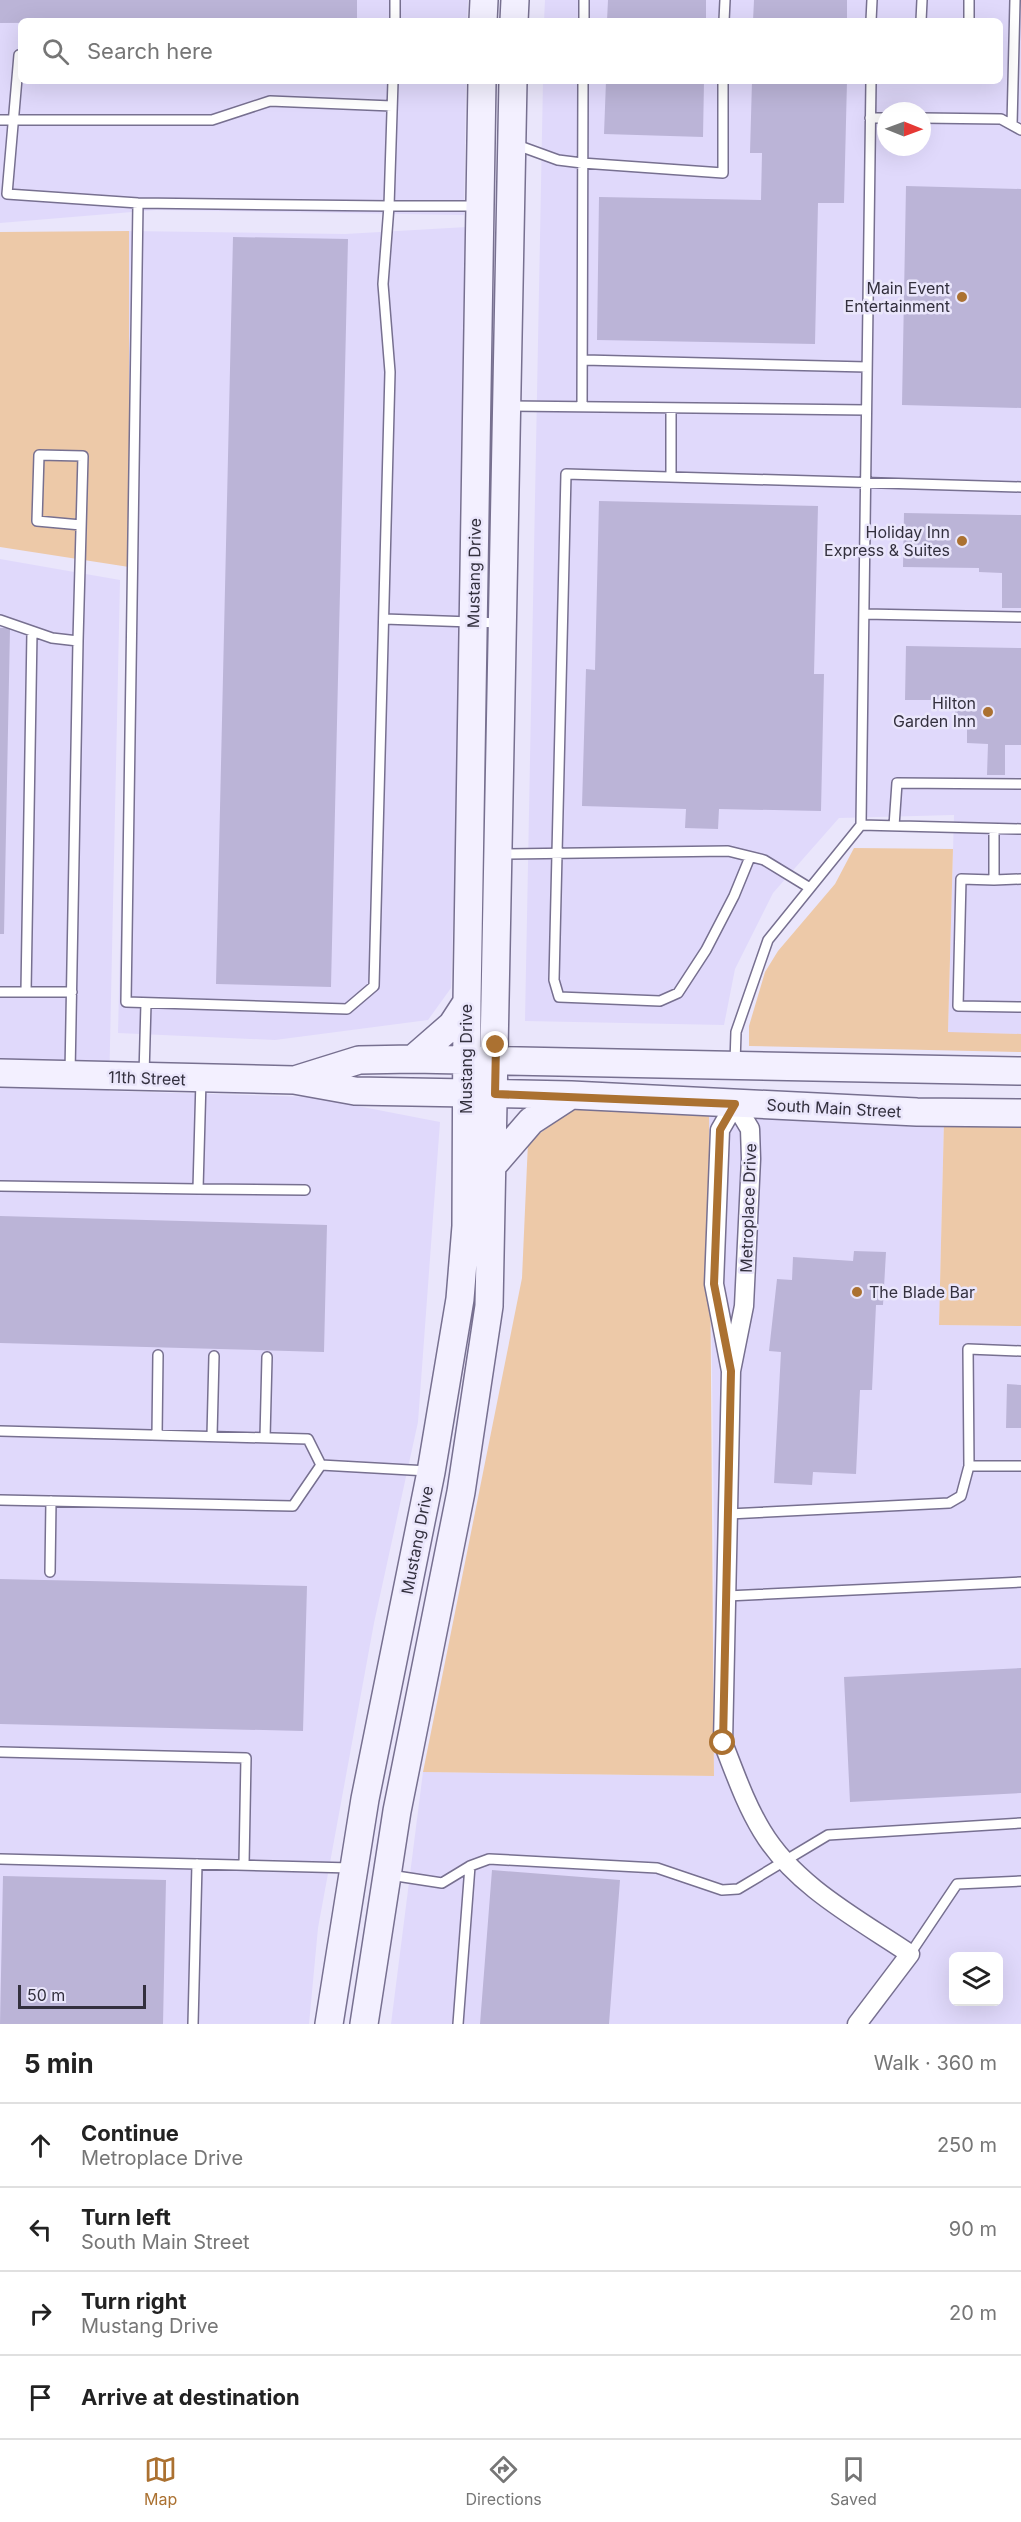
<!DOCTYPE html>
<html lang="en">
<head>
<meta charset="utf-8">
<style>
	:root { --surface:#fff; --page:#f2f2f2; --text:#222; --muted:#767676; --line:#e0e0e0; --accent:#ab7131 }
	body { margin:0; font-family:Inter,sans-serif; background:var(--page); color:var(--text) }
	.controls { position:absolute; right:18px; bottom:18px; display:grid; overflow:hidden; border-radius:9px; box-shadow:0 6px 24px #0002 }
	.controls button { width:54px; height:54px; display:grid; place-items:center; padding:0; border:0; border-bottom:2px solid var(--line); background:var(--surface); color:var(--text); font:30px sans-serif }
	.compass { position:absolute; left:877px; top:102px; width:54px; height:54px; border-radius:50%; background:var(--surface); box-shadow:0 6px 24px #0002; rotate:91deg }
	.scale { position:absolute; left:18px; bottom:15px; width:128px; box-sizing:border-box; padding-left:6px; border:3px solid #33303e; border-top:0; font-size:16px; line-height:21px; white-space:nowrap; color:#33303e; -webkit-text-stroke:4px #eae6fb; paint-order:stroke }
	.stop { position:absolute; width:18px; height:18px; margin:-14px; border:4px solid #ab7131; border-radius:50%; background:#fff }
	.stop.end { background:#ab7131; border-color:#fff; box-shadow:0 2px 6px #0008 }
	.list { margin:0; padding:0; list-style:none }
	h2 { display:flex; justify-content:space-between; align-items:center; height:78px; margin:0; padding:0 24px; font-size:26px }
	h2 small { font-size:20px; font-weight:400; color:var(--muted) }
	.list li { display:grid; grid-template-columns:39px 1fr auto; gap:18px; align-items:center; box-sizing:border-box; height:84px; padding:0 24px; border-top:2px solid var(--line) }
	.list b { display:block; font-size:22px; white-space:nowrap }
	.list p { margin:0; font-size:20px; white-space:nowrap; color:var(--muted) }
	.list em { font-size:20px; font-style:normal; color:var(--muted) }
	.icon { flex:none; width:33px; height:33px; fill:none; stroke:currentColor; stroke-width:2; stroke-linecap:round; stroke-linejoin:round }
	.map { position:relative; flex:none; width:1021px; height:2024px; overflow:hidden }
	.search { position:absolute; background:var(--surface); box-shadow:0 6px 24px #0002; left:18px; right:18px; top:18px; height:66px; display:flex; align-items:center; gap:15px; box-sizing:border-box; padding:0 21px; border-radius:9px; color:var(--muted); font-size:22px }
	.sheet { height:414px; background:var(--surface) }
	nav { display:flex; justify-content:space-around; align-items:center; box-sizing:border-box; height:84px; border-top:2px solid var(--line); background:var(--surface); font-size:16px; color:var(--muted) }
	nav a { display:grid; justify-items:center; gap:3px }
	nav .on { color:var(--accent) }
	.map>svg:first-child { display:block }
</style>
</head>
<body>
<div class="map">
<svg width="1021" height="2024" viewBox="0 0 1021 2024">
	<rect width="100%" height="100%" fill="#eae6fb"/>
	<path fill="#e0d9fb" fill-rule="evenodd" d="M0,0H468L467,21H21V81H466L464,215L156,210L0,223Z
		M545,0H1021V1034L948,1033L954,815L839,818L773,893L735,969L724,1025L525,1021L543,81H1000V21H544ZM886,111H922V147H886Z
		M467,227L462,657L451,988L428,1020L275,1040L118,1033L129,567V231L345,234Z
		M0,559L120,580L109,1091L311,1097L440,1122L418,1422L374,1623L318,1928L309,2024H0Z
		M709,1113L944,1120L939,1325L1021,1326V2024H391L423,1772L714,1776V1538ZM954,1956H998V2002H954Z"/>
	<path fill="#edc9a8" d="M129,231V567L0,547V232Z
		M854,848L953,849L948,1032L1021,1034V1052L749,1046V1026L765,972L778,951L835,884Z
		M576,1107L709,1113L714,1776L423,1772L522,1278L528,1142Z
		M944,1120L1021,1122V1326L939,1325Z"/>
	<path fill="#bbb4d7" d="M0,0H357V21L0,23Z
		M608,0H706V21H607Z
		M754,0H847V21H753Z
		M606,81H704L703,137L604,134Z
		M752,81H847L844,203H818L815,344L597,340L599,197L761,200L762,153H750Z
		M906,186L1021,189V408L902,405Z
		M233,237L348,239L331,987L216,984Z
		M599,501L818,506L814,674H824L821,811L719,809L718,829L685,828L686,809L582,806L586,669L595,670Z
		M904,513L1021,515V608H1002V573L979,572V568L903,567Z
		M0,628H10L4,934H0Z
		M906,646L1021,648V745H1005V775H987L988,744L967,743V723H955V700H905Z
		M0,1216L327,1225L324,1352L0,1343Z
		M854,1251L886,1252L883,1305H876L872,1390H860L856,1474L813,1472L812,1485L774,1483L781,1352L769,1351L777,1279L792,1280L793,1257L853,1261Z
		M1007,1384L1021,1385V1428H1006Z
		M0,1579L307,1586L303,1731L0,1724Z
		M1021,1668V1793L850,1802L844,1677Z
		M492,1870L620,1880L609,2024H480Z
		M3,1876L166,1880L163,2024H0Z"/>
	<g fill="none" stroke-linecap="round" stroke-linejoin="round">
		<defs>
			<path id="lane" d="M395,21V0
				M584,21V0
				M724,21L725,0
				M871,21L872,0
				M921,21L922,0
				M969,21V0
				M19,55L7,194L138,203L389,206L383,284L390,372L374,986L347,1009L126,1002L138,203
				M393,81L389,206H477
				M870,118H886
				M922,118L1001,119L1021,130
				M0,120H212L270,101L392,106
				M1012,125L1015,0
				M514,144L558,160L582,163L723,173V81
				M584,360L867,367
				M510,406L866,410
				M582,407L583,81
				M671,476V408
				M864,614L1021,617
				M384,619L501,623
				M0,620L52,638L78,641L70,1073
				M78,641L83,456L39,455L37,521L81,525
				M861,825L1021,829
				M894,826L897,783L1021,784
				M994,829V880L961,879L958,1006L1021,1007
				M500,854L728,851L764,860L810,888
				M750,857L734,896L706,950L678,993L660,1001L559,997L554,980L566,474L1021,487
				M994,880L1021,879
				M0,992H72
				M26,992L32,632
				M735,1063L736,1032L768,940L861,825L871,81
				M144,1075L146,1003
				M201,1080L198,1189L305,1190
				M0,1186L198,1189
				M0,1431L308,1439L321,1465L428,1471
				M157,1435L158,1355
				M212,1436L214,1356
				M265,1438L267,1357
				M969,1466L968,1349L1021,1351
				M0,1500L293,1506L321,1465
				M729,1514L949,1503L961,1496L969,1466H1021
				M50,1572L51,1501
				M727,1596L1021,1582
				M0,1752L246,1758L244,1864
				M0,1859L351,1868
				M390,1875L442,1883L470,1866L489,1859L657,1868L722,1890L738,1889L828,1835L1021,1823
				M910,1954L957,1884L1021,1881
				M193,2024L197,1864
				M458,2024L470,1866"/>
			<path id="street" d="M731,1371L714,1284L720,1130L735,1104L750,1129L751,1159L744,1306L731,1371L723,1743C735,1773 745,1803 762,1831C795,1886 858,1919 910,1954L857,2024"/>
			<path id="secondary" d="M483,21L484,0
				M514,21L515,0
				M413,1059L452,1025L467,1002
				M0,1073L294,1080L355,1091L571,1095L917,1112L1021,1113
				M298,1079L359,1060L413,1059L1021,1071
				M493,1165L531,1121L571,1095
				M329,2024L365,1799L431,1472L460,1299L466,1226L467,1002L482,81
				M364,2024L397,1811L461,1492L489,1306L513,81"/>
		</defs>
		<use href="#lane" stroke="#777090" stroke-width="12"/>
		<use href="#street" stroke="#777090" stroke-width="21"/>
		<use href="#secondary" stroke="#777090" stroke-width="30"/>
		<use href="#lane" stroke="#fff" stroke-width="9"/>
		<use href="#street" stroke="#fff" stroke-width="18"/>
		<use href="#secondary" stroke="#f3f0ff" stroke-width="27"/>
	</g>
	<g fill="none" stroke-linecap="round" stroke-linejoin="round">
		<path stroke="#ab7131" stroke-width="8" d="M496,1045L495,1094L735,1104L720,1130L714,1284L731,1371L723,1743"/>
	</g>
	<g fill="#ab7131" stroke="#eae6fb" stroke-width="2">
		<circle cx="962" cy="297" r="6"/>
		<circle cx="962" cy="541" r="6"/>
		<circle cx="988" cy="712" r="6"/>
		<circle cx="857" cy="1292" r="6"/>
	</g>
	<g text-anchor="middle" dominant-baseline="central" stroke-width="5" stroke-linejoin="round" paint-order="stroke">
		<g font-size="16" fill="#33303e" stroke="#eae6fb" text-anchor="end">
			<text x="950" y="288">Main Event<tspan x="950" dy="18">Entertainment</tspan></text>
			<text x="950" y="532">Holiday Inn<tspan x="950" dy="18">Express &amp; Suites</tspan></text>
			<text x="976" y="703">Hilton<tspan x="976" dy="18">Garden Inn</tspan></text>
			<text x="869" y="1292" text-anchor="start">The Blade Bar</text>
		</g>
		<g font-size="16" fill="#33303e" stroke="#eae6fb">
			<text transform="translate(474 573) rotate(-89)">Mustang Drive</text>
			<text transform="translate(466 1059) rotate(-90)">Mustang Drive</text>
			<text transform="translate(147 1078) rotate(2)">11th Street</text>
			<text transform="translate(834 1108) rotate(3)">South Main Street</text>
			<text transform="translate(748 1208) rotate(-88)">Metroplace Drive</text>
			<text transform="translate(417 1540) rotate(-79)">Mustang Drive</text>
		</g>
	</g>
</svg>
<div class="controls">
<button><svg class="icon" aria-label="layers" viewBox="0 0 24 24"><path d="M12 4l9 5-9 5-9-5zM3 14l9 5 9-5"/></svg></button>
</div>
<svg class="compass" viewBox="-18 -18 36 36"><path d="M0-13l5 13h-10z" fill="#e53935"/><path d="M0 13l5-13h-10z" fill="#767676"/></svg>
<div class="scale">50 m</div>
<div class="stop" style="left:723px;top:1743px"></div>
<div class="stop end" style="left:496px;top:1045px"></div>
<div class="search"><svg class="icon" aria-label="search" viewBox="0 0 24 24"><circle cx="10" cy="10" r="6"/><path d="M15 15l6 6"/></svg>Search here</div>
</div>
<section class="sheet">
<h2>5 min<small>Walk · 360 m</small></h2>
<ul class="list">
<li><svg class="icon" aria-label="ahead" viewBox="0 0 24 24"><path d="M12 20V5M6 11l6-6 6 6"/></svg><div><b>Continue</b><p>Metroplace Drive</p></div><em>250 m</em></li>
<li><svg class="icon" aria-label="left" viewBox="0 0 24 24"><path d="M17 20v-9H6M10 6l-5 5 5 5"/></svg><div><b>Turn left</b><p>South Main Street</p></div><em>90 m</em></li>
<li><svg class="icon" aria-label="right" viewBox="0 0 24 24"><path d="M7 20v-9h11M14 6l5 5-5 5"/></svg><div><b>Turn right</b><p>Mustang Drive</p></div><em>20 m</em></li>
<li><svg class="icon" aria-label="arrive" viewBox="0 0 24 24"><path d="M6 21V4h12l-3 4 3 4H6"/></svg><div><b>Arrive at destination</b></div></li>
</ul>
</section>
<nav>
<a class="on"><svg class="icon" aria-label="map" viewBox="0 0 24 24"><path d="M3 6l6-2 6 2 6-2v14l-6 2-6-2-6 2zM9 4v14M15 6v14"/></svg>Map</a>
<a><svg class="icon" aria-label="directions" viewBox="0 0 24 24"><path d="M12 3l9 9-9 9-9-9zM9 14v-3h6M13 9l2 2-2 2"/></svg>Directions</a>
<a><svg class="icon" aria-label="saved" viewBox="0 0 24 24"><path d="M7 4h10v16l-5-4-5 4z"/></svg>Saved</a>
</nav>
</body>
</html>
